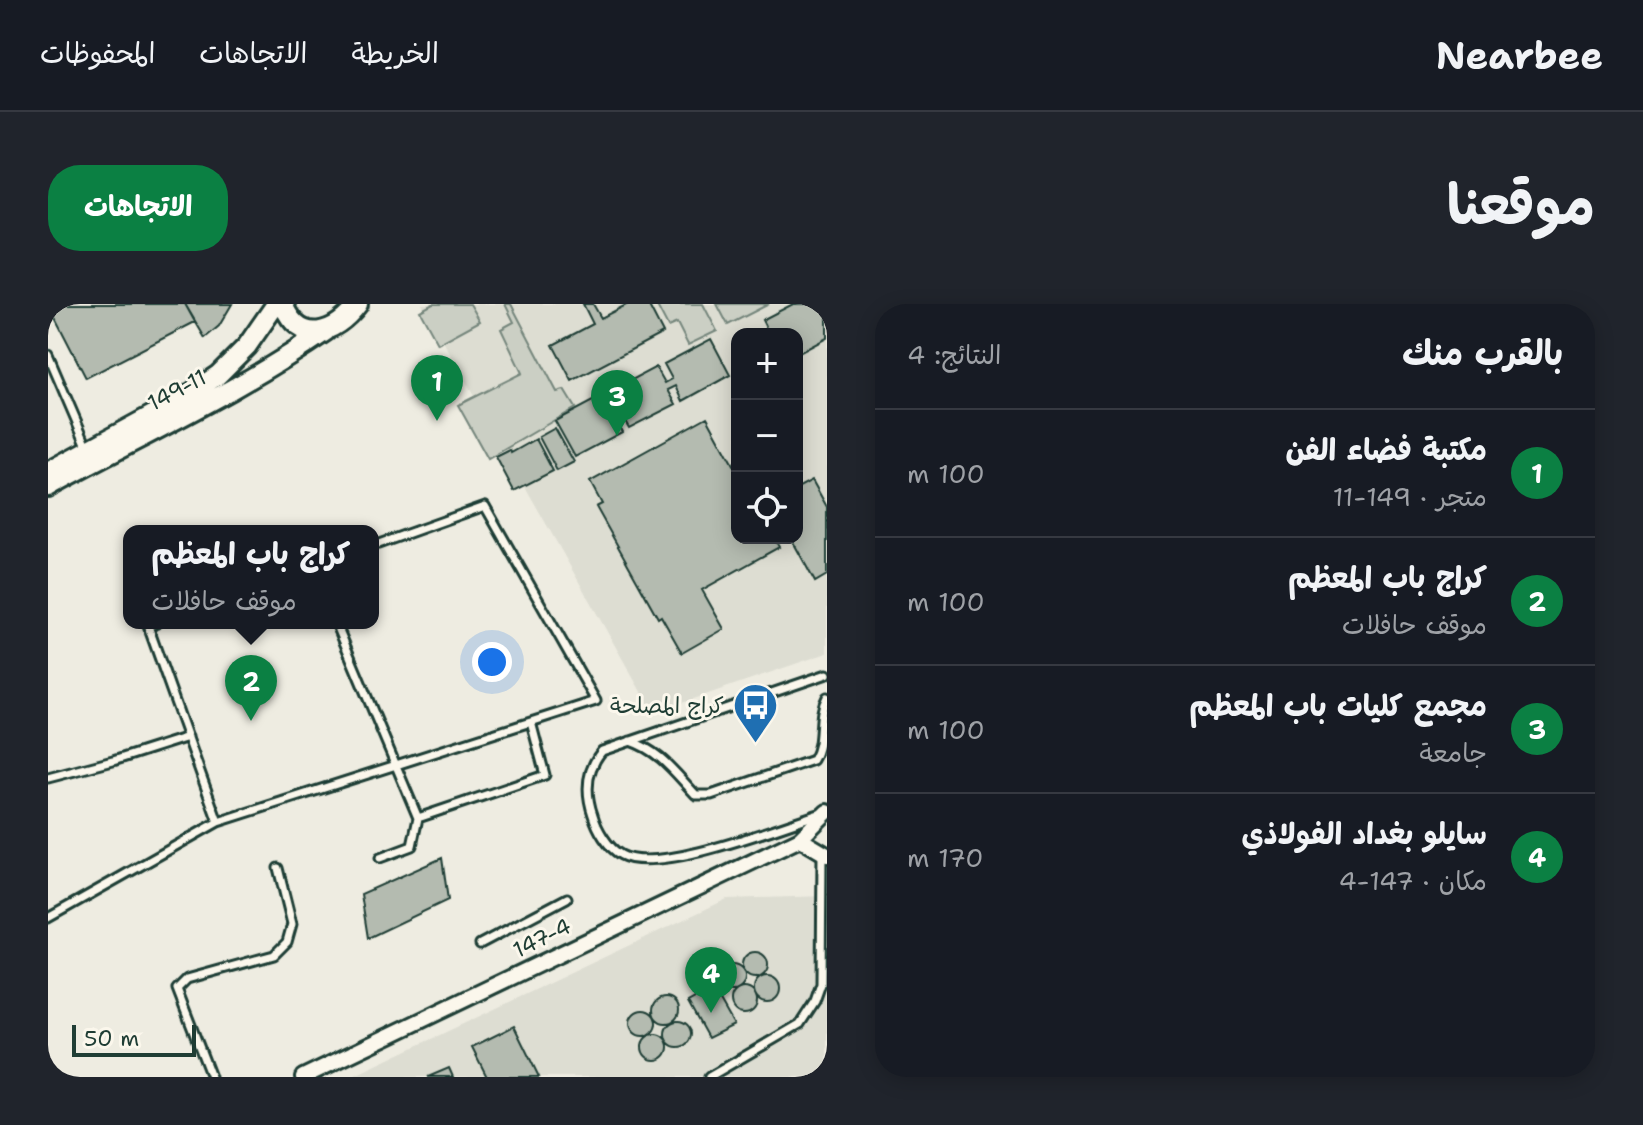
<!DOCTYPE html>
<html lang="ar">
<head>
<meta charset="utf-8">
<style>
	:root { --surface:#171b24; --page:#20242c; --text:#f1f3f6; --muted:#9ea1a6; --line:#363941; --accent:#0b8043 }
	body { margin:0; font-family:"Shantell Sans","Playpen Sans Arabic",sans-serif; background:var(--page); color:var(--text); direction:rtl }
	.controls { position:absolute; right:24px; top:24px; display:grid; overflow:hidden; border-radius:16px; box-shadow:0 4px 20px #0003 }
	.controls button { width:72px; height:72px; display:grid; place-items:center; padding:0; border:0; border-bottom:2px solid var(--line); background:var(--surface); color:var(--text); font:40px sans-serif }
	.scale { position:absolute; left:24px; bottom:20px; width:124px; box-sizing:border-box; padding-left:8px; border:4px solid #1f3d34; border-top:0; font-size:22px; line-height:28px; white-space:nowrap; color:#1f3d34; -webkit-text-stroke:6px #fbf7ec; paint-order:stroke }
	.you { position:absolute; left:444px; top:358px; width:28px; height:28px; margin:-20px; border:6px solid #fff; border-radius:50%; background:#1a73e8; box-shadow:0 0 0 12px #1a73e833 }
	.badge { display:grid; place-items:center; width:52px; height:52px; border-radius:50%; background:var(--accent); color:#fff; font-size:26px; font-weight:700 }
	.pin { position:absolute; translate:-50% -66px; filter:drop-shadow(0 2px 4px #0008) }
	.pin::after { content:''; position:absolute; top:42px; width:28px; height:24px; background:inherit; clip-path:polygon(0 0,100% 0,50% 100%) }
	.popup { position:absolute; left:75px; top:221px; width:256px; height:104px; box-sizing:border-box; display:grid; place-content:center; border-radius:16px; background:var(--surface); filter:drop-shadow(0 2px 6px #0005); font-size:26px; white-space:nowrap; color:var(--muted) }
	.popup b { font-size:30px; color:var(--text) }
	.popup::after { content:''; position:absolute; left:50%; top:100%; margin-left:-16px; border:16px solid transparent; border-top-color:var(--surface) }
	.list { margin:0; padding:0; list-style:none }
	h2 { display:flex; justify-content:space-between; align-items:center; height:104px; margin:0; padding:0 32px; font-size:34px }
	h2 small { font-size:26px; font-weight:400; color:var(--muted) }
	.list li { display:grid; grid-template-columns:52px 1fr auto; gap:24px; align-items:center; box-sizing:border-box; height:128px; padding:0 32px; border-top:2px solid var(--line) }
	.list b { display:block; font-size:30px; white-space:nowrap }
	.list p { margin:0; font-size:26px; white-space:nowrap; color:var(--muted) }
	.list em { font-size:26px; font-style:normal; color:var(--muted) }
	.icon { flex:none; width:44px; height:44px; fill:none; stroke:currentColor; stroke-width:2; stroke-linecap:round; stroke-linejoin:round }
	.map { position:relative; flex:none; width:779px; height:773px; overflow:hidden; direction:ltr; border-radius:32px }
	header { display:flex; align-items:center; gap:48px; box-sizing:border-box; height:112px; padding:0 40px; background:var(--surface); border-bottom:2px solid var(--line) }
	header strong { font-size:38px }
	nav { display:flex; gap:44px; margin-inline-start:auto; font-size:28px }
	.intro { display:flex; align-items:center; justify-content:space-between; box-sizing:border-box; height:192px; padding:0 48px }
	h1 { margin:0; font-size:56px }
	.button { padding:20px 36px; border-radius:32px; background:var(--accent); color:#fff; font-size:28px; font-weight:700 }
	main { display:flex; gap:48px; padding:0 48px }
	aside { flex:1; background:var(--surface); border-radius:32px; box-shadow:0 4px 20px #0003 }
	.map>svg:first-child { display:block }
</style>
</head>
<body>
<header>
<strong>Nearbee</strong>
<nav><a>الخريطة</a><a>الاتجاهات</a><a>المحفوظات</a></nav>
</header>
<div class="intro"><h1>موقعنا</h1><a class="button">الاتجاهات</a></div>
<main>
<aside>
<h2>بالقرب منك<small>النتائج: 4</small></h2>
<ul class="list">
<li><span class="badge">1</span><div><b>مكتبة فضاء الفن</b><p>متجر · 149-11</p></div><em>100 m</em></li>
<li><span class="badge">2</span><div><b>كراج باب المعظم</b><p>موقف حافلات</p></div><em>100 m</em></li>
<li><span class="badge">3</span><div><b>مجمع كليات باب المعظم</b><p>جامعة</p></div><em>100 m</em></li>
<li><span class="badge">4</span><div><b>سايلو بغداد الفولاذي</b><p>مكان · 147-4</p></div><em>170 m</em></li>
</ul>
</aside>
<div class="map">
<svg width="779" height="773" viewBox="0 0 779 773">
	<rect width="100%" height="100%" fill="#eeece1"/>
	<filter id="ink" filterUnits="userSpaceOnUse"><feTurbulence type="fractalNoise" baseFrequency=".0125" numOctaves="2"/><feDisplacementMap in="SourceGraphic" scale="16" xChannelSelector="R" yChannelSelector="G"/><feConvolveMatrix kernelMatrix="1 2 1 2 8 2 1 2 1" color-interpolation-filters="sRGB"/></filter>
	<g filter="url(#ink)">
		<path fill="#ddddd2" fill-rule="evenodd" d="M374,0H779V349L605,409ZM689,30H749V234H689Z
			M779,592V773H303L679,595Z"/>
		<path fill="#cbcfc4" stroke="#75867c" stroke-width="2" d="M385,0H422L432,17L390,40L372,7Z
			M457,0H463L509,88L516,86L527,104L440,155L410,101L474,69L453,25L466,18Z
			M608,0H655L669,27L640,41L629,19L620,23Z
			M669,0H721L680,21Z"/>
		<path fill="#b4bbb0" stroke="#1f3d34" stroke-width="2" d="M0,0H137L147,18L38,74Z
			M137,0H184L171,22L157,34Z
			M535,0H545L553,14L580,0H600L615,29L524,77L505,41L545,20Z
			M745,0H779V34L749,50V30H721L714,16Z
			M663,35L682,71L635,97L628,82L620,86L628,100L581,124L573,110L566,113L574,128L527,153L507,117L554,92L563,108L570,104L561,88L608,63L617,79L624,75L616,60Z
			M659,113L689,168V234H726L731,243L654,286L676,325L634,349L613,312L610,314L548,203L554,200L542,178Z
			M507,124L526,158L509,167L491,133Z
			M488,135L505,167L466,187L448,153L462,146L463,149Z
			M764,176L779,203V271L767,278L743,234H749V184Z
			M394,554L400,596L320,634L313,590Z
			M694 661a13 13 0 1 1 26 0a13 13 0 1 1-26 0Z
			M671 674a13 13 0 1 1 26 0a13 13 0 1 1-26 0Z
			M706 685a13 13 0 1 1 26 0a13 13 0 1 1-26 0Z
			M665,684L686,721L660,734L640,698Z
			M683 697a13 13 0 1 1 26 0a13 13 0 1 1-26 0Z
			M605 706a13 13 0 1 1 26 0a13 13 0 1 1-26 0Z
			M582 719a13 13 0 1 1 26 0a13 13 0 1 1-26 0Z
			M617 730a13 13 0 1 1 26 0a13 13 0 1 1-26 0Z
			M466,722L491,773H439L424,743Z
			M594 743a13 13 0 1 1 26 0a13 13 0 1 1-26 0Z
			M401,764L405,773H380Z"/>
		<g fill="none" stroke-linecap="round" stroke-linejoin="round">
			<defs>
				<path id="lane" d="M0,51L40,144
					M109,319L100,322L170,518
					M288,319L370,514L497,471L483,418
					M582,437C612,447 627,469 648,491H663L765,456C777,436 768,413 779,393
					M0,474L65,457L140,433
					M771,510C730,523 609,571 573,551C560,544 549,525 545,511C537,488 538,466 554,447L779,370
					M332,554L364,542L370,514
					M0,614L170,518L548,397L437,202L325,242
					M432,640L519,594
					M163,773L129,685L139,675L226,651L239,638L244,620L230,564
					M661,773L752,720L767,697L773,680L774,549"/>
				<path id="street" d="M752,535L779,551
					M255,773L752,535L779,508"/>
				<path id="secondary" d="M235,0C252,43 287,30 310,0
					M0,168L136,94L170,71L199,42L228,0
					M0,183C93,132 191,87 278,27"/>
			</defs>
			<use href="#lane" stroke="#1f3d34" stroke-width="13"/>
			<use href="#street" stroke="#1f3d34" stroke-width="20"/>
			<use href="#secondary" stroke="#1f3d34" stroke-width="24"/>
			<use href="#lane" stroke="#fbf7ec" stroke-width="7"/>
			<use href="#street" stroke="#fbf7ec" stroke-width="14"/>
			<use href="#secondary" stroke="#fbf7ec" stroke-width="18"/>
		</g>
	</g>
	<defs>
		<symbol id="bus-pin" viewBox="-11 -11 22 30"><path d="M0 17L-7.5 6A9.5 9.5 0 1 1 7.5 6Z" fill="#1f6fb2" stroke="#fbf7ec"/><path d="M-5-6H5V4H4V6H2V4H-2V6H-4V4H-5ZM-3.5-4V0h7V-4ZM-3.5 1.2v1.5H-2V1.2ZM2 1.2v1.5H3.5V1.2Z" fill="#fff"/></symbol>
	</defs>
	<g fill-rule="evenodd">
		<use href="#bus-pin" x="682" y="376" width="51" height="69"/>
	</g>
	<g text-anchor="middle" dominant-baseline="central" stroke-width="6" stroke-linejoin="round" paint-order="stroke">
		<g font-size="22" fill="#1f3d34" stroke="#fbf7ec">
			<text transform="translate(129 86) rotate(-28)">149-11</text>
			<text transform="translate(494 634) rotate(-26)">147-4</text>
		</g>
		<g font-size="22" fill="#1f3d34" stroke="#fbf7ec" text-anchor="end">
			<text x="676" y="401">كراج المصلحة</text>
		</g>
	</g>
</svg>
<div class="controls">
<button>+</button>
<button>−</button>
<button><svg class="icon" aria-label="locate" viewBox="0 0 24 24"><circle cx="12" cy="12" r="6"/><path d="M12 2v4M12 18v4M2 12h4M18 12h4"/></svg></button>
</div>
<div class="scale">50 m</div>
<div class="you"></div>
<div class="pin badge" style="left:389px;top:117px">1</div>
<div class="pin badge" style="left:203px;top:417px">2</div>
<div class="popup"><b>كراج باب المعظم</b>موقف حافلات</div>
<div class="pin badge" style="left:569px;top:132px">3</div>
<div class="pin badge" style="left:663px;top:709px">4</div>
</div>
</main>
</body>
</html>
